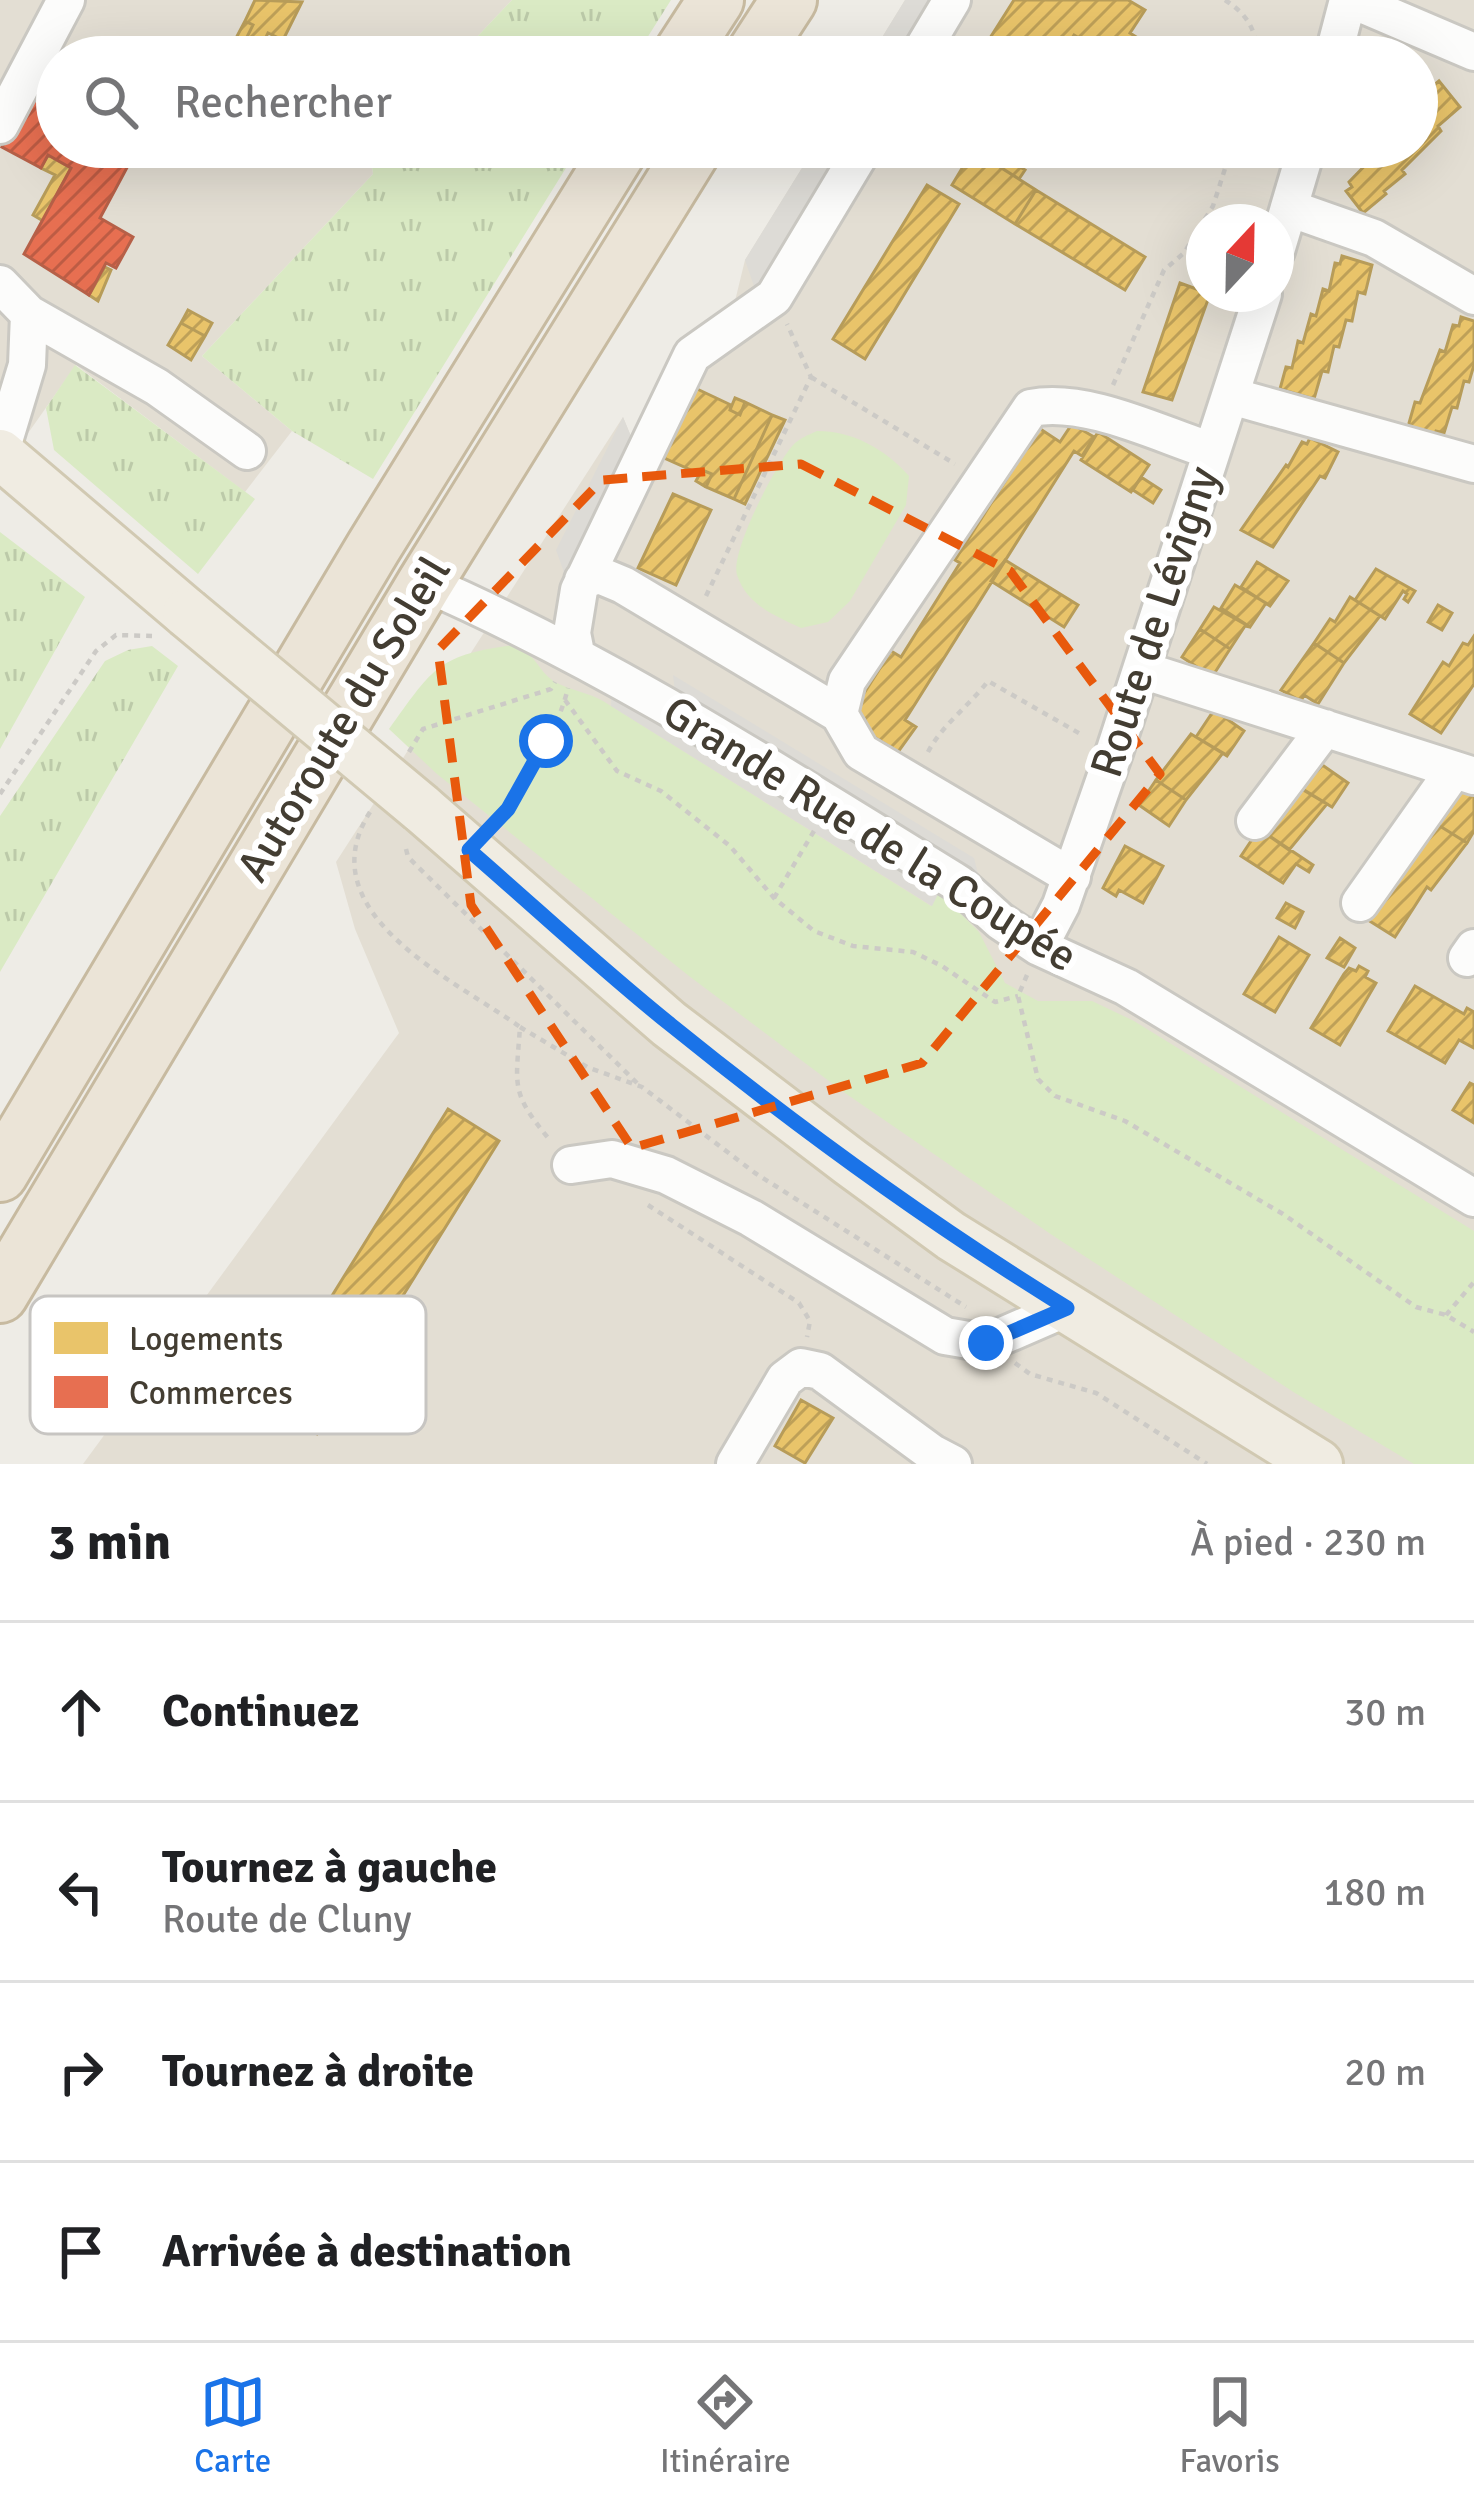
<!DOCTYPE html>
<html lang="fr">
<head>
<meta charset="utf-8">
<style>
	:root { --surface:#fff; --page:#f2f2f2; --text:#202124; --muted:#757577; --line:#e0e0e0; --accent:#1a73e8 }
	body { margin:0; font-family:Signika,sans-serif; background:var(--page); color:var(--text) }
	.compass { position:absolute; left:1186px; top:204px; width:108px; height:108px; border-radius:50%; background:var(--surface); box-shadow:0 12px 48px #0002; rotate:22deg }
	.stop { position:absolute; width:36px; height:36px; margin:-27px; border:9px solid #1a73e8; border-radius:50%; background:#fff }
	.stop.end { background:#1a73e8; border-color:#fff; box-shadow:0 3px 12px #0008 }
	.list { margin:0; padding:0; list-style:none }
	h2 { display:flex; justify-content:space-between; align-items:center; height:156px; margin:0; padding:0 48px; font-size:51px }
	h2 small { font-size:39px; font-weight:400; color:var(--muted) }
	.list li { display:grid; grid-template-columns:78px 1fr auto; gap:36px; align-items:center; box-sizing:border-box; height:180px; padding:0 48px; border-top:3px solid var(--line) }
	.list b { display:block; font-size:45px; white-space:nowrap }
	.list p { margin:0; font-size:39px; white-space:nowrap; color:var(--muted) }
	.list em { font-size:39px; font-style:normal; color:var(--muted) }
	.icon { flex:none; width:66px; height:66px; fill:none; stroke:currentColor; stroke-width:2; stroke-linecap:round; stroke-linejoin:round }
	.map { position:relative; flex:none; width:1474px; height:1464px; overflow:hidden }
	.search { position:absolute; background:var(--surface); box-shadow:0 12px 48px #0002; left:36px; right:36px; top:36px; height:132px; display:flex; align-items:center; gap:30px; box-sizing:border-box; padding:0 42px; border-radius:66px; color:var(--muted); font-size:45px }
	.sheet { height:876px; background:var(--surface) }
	nav { display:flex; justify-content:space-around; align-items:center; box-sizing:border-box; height:168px; border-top:3px solid var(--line); background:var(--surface); font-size:33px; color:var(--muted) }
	nav a { display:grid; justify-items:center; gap:6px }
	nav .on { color:var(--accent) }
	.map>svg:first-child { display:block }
</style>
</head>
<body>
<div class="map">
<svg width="1474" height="1464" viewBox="0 0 1474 1464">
	<defs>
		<pattern id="grass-tufts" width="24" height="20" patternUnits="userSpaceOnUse" patternTransform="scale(3)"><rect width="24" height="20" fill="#daeac4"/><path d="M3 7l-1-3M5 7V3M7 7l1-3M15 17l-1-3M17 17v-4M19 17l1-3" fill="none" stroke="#bccaa9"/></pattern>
		<pattern id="homes-hatch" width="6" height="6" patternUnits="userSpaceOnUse" patternTransform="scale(3)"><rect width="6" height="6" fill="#e9c46a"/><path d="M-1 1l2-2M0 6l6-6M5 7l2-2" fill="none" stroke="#bea058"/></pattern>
		<pattern id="shops-hatch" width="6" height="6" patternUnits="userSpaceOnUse" patternTransform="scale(3)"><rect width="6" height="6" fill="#e76f51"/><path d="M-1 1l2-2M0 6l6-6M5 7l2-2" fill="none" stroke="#bd5c44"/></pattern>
	</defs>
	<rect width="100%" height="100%" fill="#eeece6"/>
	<path fill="#e3ded3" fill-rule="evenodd" d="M0,0H512L458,57H57V147H374L370,152L373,174L202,356L292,431L245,492L76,365L0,473Z
		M905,0H1474V1464H83L399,1033L355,929L336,862L623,417L632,439L683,343L735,301L745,260L815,147H1417V57H870ZM1204,222H1276V294H1204Z"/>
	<path fill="url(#grass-tufts)" d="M512,0H671L635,57H458Z
		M374,147H579L373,479L292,431L202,356L373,174L370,151Z
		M75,365L255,499L198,574L54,450L46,408Z
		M0,532L85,597L0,749Z
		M152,646L178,666L0,972V816L105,661L128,650Z"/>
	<path fill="#daeac4" d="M817,431C853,431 885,449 909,476L906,505L850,601L828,622L801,628C774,615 747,605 737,575C730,552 776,464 793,445C800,438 808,435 817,431Z
		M513,645C541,658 537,672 557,683C571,690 589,693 603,701L931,906L939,892L979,932L1005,983L1038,1001H1092L1134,1021L1474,1231V1464H1414L1295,1393L1052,1235L845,1093L689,976L437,774L389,729C432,670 436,655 513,645Z"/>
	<path fill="#dddbd6" d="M905,0H934L899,57H870Z
		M815,147H843L755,289L745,260Z
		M623,417L633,441L566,578L556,550Z
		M673,675L974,858L981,886L676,700Z
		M612,688L939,892L932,906L611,706Z"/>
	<path fill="url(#homes-hatch)" stroke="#b79c59" stroke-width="3" d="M255,0L302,2L283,40L268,33L263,43L286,57H246L228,50L225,55L214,48L219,38L242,47L253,25L245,21Z
		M1014,0H1128L1145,10L1130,33L1144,42H1161L1170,57H1136L1138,49L1124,40L1111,57L1074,35L1060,57H978Z
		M245,21L253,25L242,47L234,42Z
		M1439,81L1460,107L1438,126L1441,131L1402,170L1405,174L1384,191L1386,194L1363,213L1346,191L1352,187L1349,182L1383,147H1417V106L1425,99L1421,96Z
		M975,147H1005L1000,155L1025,170L1019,179L973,150Z
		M973,150L1036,190L1015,224L952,185Z
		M48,155L71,168L43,221L33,215L55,175L41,168Z
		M927,185L959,204L865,359L833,339Z
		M1036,190L1145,257L1125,290L1015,224Z
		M1342,256L1372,265L1365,294L1358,292L1352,321L1346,320L1339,347L1334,346L1328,372L1322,371L1314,399L1280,389L1286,367L1292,368L1298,341L1303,343L1311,314L1316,316L1323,289L1329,291L1335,263L1340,264Z
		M105,267L111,270L98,301L89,295Z
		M1180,283L1210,294L1172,400L1143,392Z
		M188,310L212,323L205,336L181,323Z
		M1461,317L1474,321V365L1469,382L1464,381L1457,408L1452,407L1444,433L1436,431L1432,442L1411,436L1409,423L1415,402L1420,403L1440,350L1445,352L1453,325L1459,326Z
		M181,323L205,336L191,360L168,345Z
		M695,388L731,405L730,410L740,415L745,402L772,415L734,499L706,487L712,474L702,470L700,474L662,457Z
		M735,398L745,402L740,415L730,410Z
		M772,415L785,420L745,504L734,499Z
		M1072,424L1094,437L1082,456L1074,451L905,720L916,727L898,752L847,720L891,651L901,657L960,563L955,560L1039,428L1060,442Z
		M1098,432L1149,465L1131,492L1081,460Z
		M1310,438L1338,452L1325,478L1320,476L1273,547L1241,530L1286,465L1288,467L1302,442L1307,444Z
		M702,470L712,474L706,487L696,481Z
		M1141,477L1161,490L1153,503L1133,490Z
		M673,494L711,510L676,585L638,568Z
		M1005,560L1078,605L1064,627L991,581Z
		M1257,562L1288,581L1270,606L1241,587Z
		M1376,569L1415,591L1408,602L1404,599L1407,594L1403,591L1385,619L1355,600Z
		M1235,585L1266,603L1250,627L1221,608Z
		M1350,597L1380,616L1344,663L1314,643L1330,619L1335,622Z
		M1438,605L1452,613L1442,630L1428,622Z
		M1214,607L1250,627L1245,626L1230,649L1200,629Z
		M1200,629L1230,649L1212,677L1182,657Z
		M1474,636V684L1441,733L1410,714L1443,662L1449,666L1463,643L1468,645Z
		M1314,643L1344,663L1318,704L1304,695L1301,701L1281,690Z
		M1214,710L1244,731L1227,756L1196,737Z
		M1191,734L1223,753L1186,800L1156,780Z
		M1318,762L1348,783L1332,807L1300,788Z
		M1156,780L1186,800L1169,826L1139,805Z
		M1461,782L1474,786V831L1467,843L1435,823Z
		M1296,785L1327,804L1289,850L1259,829Z
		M1435,823L1467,843L1431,890L1427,887L1395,937L1365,918Z
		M1259,829L1313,865L1309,872L1296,864L1283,883L1241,856Z
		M1125,846L1163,866L1143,903L1119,890L1116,896L1103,888Z
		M1286,903L1303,912L1295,928L1277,918Z
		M1279,937L1309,955L1275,1012L1244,994Z
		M1340,938L1355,948L1344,967L1327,958Z
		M1359,966L1368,971L1365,977L1376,983L1340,1045L1311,1028L1344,974L1349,968L1356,971Z
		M1415,986L1464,1014L1467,1008L1474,1012V1048L1459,1040L1445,1063L1388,1031Z
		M1470,1083L1474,1085V1123L1453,1110Z
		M448,1109L499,1141L317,1434L266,1402Z
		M801,1400L833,1418L805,1463L775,1446Z"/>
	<path fill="url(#shops-hatch)" stroke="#b66048" stroke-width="3" d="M35,85L57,96V147H138L100,218L133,237L116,268L106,263L89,295L24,254L71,168L48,155L41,168L2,147Z"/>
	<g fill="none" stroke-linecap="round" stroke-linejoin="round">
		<defs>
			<path id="minor" d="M1352,0L1474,52
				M918,57L952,0
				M1333,57L1348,0
				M0,125L66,0
				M1289,208L1374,238L1474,296
				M1276,251L1307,147
				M0,284L29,314L27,365L0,454
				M29,314L157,387L247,451
				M1231,396L1474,464
				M583,580L599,575L623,585L839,714L861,752L1072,877
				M425,583C613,665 785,777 959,884L1000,921L1039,947L1126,987L1474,1198
				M576,653L572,633L579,590L692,355L774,297L864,147
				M1142,670L1474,776
				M839,714L847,681L1031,408C1085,397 1157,433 1209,450
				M1255,821L1325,728
				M1360,903L1454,770
				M1039,947L1061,905L1115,750L1263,294
				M1467,958L1474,948
				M571,1165L612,1159L666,1175L751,1218L945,1336L986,1343L1067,1308
				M735,1464L785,1379L801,1367L820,1371L932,1453L953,1464"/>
			<path id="major" d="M0,454L187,613
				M421,808L669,1024L850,1162L951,1236L1318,1464"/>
			<path id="highway" d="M679,57L716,0
				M752,57L789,0
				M0,1174L373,548L621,147
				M0,1295L425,583L695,147"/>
		</defs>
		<use href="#minor" stroke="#cac8c2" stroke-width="42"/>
		<use href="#major" stroke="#d1c9b2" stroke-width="54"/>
		<use href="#highway" stroke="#c7baa0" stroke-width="60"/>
		<path stroke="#cccac6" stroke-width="4.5" stroke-dasharray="6 6" stroke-linecap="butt" d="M1225,0C1247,14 1258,31 1256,57
			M811,377L955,464
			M1113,385L1164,270L1184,253L1213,206L1232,147
			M706,596L811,377L787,324
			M565,700L617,771L661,791L730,846L774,898L814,931L853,946L913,952L942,966L995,1002L1018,996
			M409,752L423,729L551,689L555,682
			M928,752C942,725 969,706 988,681L1084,736
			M0,794L96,651L116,635L152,636
			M370,812C306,913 455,980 520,1027C516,1086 510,1092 549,1139
			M493,824C523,793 558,730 568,688
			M406,849L408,857L637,1083
			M774,898L814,831
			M1027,975L1018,996L1038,1079L1055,1096L1125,1121L1283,1214L1416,1307L1446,1315L1474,1332
			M520,1027L587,1067L642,1087L755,1173L966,1307
			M648,1205L799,1303L810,1321L807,1337
			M1446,1315L1474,1282
			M1015,1363L1030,1374L1096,1393L1207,1464"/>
		<use href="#minor" stroke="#fcfcfb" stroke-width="36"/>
		<use href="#major" stroke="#f0ece2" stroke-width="48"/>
		<use href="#highway" stroke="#ebe4d7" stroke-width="54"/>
		<defs>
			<path id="major-bridge" d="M187,613L421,808"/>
		</defs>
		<use href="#major-bridge" stroke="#d1c9b2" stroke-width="54" stroke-linecap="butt"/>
		<use href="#major-bridge" stroke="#f0ece2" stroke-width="48"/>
	</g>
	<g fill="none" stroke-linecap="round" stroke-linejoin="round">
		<path stroke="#1a73e8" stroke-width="15" d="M546,741L508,809L469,850C536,908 601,969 671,1025C797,1127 929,1223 1067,1308L986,1343"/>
	</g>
	<path fill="none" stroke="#e8590c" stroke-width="9" stroke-dasharray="24 15" stroke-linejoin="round" d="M801,464L1010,571L1160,774L922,1063L632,1148L471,905L438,650L602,480Z"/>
	<g text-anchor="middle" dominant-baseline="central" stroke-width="12" stroke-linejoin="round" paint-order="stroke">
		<g font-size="45" fill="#433d32" stroke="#fff">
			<text transform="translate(1155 622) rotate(-72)">Route de Lévigny</text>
			<text transform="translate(344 719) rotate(-59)">Autoroute du Soleil</text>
			<text transform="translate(870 834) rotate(32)">Grande Rue de la Coupée</text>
		</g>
	</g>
	<rect x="30" y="1296" width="396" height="138" rx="18" fill="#fff" stroke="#c7c5c2" stroke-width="3"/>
	<rect x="54" y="1322" width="54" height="32" fill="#e9c46a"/>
	<rect x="54" y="1376" width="54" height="32" fill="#e76f51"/>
	<g font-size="33" fill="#433d32">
		<text x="129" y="1350">Logements</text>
		<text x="129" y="1404">Commerces</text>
	</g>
</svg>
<svg class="compass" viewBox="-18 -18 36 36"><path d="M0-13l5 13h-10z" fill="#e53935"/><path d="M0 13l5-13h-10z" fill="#757577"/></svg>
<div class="stop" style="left:546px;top:741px"></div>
<div class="stop end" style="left:986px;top:1343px"></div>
<div class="search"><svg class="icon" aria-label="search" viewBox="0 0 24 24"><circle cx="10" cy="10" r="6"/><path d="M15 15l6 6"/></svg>Rechercher</div>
</div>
<section class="sheet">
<h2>3 min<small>À pied · 230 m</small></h2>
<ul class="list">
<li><svg class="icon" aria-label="ahead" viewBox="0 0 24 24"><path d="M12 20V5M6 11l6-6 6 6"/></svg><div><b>Continuez</b></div><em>30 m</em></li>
<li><svg class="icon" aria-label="left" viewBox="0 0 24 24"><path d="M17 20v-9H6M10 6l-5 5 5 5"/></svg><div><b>Tournez à gauche</b><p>Route de Cluny</p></div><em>180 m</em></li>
<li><svg class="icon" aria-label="right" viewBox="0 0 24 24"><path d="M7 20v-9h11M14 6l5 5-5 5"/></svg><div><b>Tournez à droite</b></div><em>20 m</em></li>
<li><svg class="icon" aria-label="arrive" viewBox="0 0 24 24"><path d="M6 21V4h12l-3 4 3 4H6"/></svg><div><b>Arrivée à destination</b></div></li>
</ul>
</section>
<nav>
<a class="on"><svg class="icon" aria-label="map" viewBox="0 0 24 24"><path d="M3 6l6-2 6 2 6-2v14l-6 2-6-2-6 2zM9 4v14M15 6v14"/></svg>Carte</a>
<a><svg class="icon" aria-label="directions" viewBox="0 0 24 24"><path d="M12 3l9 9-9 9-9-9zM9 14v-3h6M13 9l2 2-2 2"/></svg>Itinéraire</a>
<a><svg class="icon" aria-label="saved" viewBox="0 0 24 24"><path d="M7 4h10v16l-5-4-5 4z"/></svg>Favoris</a>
</nav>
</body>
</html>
